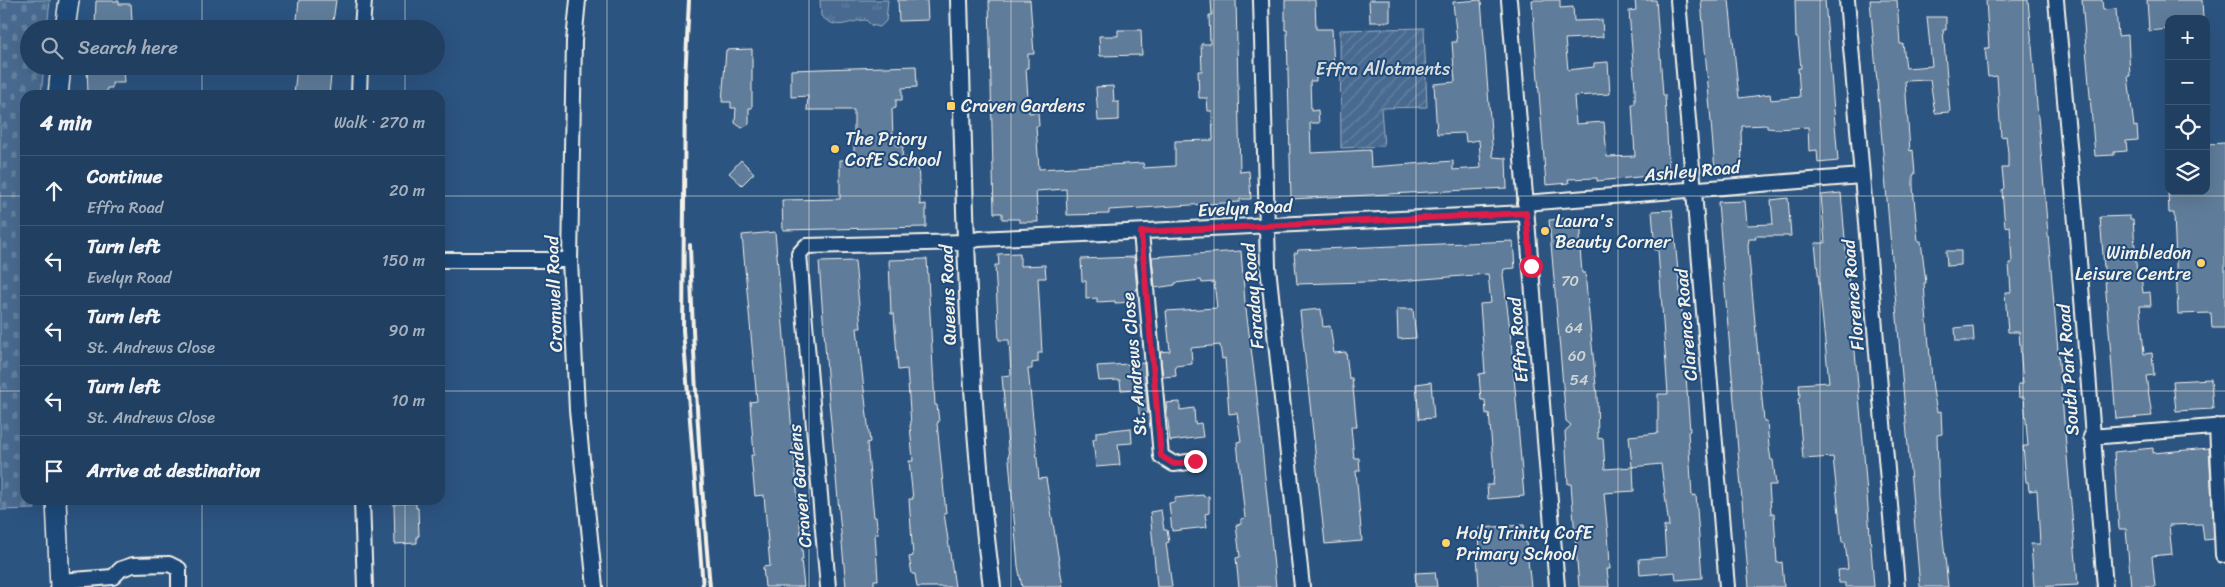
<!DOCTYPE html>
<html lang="en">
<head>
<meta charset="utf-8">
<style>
	:root { --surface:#213f61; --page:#2d4a6a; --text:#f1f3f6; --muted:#a2afbd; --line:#3e5876 }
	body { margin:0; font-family:Sriracha,sans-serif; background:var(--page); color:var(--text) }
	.controls { position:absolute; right:15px; top:15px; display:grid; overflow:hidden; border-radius:10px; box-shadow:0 5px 20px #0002 }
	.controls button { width:45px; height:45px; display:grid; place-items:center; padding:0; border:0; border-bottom:1px solid var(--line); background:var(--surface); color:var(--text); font:25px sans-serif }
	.stop { position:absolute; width:15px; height:15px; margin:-11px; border:4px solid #e11d48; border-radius:50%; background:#fff }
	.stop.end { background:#e11d48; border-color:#fff; box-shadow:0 1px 5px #0008 }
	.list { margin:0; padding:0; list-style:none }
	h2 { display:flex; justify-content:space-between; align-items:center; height:65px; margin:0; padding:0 20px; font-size:21px }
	h2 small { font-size:16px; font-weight:400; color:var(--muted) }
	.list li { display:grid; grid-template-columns:32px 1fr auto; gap:15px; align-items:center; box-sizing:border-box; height:70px; padding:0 20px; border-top:1px solid var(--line) }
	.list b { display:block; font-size:19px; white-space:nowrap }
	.list p { margin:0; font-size:16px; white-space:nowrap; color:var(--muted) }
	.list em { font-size:16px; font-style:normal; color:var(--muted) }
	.icon { flex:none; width:28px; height:28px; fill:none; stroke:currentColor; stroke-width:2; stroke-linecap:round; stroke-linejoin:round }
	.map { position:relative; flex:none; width:2225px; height:587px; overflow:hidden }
	.search { position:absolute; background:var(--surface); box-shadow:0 5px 20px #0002; left:20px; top:20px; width:425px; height:55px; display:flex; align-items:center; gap:12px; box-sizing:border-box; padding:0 18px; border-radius:28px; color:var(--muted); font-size:19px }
	.panel { position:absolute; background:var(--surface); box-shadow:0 5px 20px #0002; left:20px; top:90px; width:425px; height:415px; border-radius:15px }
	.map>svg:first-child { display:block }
</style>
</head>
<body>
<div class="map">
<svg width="2225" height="587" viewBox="0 0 2225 587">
	<defs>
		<pattern id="grass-tufts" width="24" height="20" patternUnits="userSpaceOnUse" patternTransform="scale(1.25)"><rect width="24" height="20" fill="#496b90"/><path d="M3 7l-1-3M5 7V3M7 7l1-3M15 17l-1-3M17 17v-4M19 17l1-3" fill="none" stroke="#6481a0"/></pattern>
		<pattern id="cemetery-stones" width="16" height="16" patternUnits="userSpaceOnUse" patternTransform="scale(1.25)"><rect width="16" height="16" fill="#496b90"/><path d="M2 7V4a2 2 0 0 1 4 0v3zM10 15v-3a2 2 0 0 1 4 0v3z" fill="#6481a0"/></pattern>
		<pattern id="garden-furrows" width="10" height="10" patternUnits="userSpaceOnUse" patternTransform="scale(1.25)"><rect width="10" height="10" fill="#496b90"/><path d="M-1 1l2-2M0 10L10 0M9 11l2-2" fill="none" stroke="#6481a0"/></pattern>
	</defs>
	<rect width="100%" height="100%" fill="#2c5481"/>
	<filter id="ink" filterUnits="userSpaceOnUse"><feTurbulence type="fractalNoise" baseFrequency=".02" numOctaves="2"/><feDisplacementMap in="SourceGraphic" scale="10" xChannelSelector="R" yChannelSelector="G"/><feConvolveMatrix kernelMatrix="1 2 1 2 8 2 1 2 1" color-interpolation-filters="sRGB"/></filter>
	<g filter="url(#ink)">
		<path fill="url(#grass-tufts)" stroke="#9eaebc" d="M820,0H888L886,21L880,27L871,25L866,20C845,21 839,32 821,16Z"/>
		<path fill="url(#cemetery-stones)" stroke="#9eaebc" d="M0,0H50L47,29H29V66H44L41,95H25V500H35V509L0,510Z"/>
		<path fill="url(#garden-furrows)" stroke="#9eaebc" d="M1424,28L1427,107L1381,108L1384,146L1341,148L1340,30Z"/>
		<path fill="#5e7b9a" stroke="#f4f1e8" d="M299,0H336L332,29H296Z
			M898,0H927L928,20L899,21Z
			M989,0H1030L1034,54H1028V68H1026L1029,113L1038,112L1039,126H1036L1039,169L1143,163L1144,168L1175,166V141L1213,140L1212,111H1208L1207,98H1199L1198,71H1202L1201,44H1210L1209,15H1212L1211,0H1236L1240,172L1249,171L1251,199H1240V202L1109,210V214L1067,215L1066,189L1036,191L1038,222H1019V219H1002V213H994Z
			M1285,0H1315L1316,29H1332L1334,68H1316V81H1310L1311,111L1318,110L1319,123H1310L1311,153L1370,150L1371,167L1453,161V170L1481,168L1479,140L1466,142L1465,133L1437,134L1434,84L1455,82L1452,42H1457L1453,2L1481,0L1493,157L1506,158L1507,188L1291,199L1287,30H1285Z
			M1369,0H1390V22H1370Z
			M1532,0H1560V8L1573,7L1574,21L1602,20L1603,37L1565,39L1568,70L1594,67V63L1608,62L1610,94L1574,96L1576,124L1604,122L1607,157L1635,156L1632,104H1635V88L1629,11L1636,10L1635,0H1656L1663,95H1665L1669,174L1597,181V178L1568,179L1569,183L1546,185Z
			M1701,0H1729L1739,98L1770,94L1771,100L1800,97L1798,68H1801L1798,38H1796L1795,0H1825L1838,161L1818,163L1817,150L1809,151L1808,127L1777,129L1767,128V125L1742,126V131H1741L1742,169L1715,171Z
			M1870,0H1897L1900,44H1903L1906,68L1932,66L1927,17H1946V30H1943L1950,112L1935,113L1930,80L1905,81L1910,151L1913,150L1915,174L1913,175V187L1918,241H1921L1926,283H1924L1926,312L1933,390L1937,412L1941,411L1942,434L1937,435L1939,498L1948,587H1920Z
			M1986,0H2028L2078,585L2034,587L2031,544H2040L2037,490L2029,491L2028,482H2026L2023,446H2028L2024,397H2019L2018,384H2023L2019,332H2008L2005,292H2011L2009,263H2012L2010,226L2005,227L2002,190L2004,188L2002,168H2008V153L2006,136L2001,137L1997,76L1988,77L1985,48H1989Z
			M2082,0H2102L2103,10L2116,9L2118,36L2128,35L2130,76H2128L2134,127L2137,126L2138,140L2126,141L2127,151L2114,152V155L2095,156Z
			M2147,0H2202L2203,19H2169V29L2149,31Z
			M96,1H119V4H131L132,22H120V27H95Z
			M1118,30H1141L1142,55L1100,56L1099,36H1118Z
			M752,49V108H749V124L742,128L735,123L736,108H731V102H722L726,50Z
			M87,66H123L124,83H112V88H107V95H88Z
			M297,66H332L329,95H294Z
			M916,66L917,87L902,88V100H896V108L892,109L893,139L897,138V146H903L902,158L918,159L920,205L926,204V227L783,230L782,200L840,199V160H854V110H807L808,96L791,97V70Z
			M1113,86L1114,102H1119V120L1098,121L1096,87Z
			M2225,143V328H2212L2211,313L2178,314L2174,213H2169L2168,191H2206V144Z
			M741,160L754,173L742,185L729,173Z
			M1841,193L1863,442L1874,587H1845V583H1839L1838,570L1848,569L1845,542H1842L1833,457L1803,459L1798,399L1800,397L1799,384L1829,382L1815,243H1825L1821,195Z
			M1788,198L1791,236H1755L1756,239H1749L1748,246L1764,421H1767L1769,447L1771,460H1773L1776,485H1769L1770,499L1771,514H1774L1777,563L1782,562L1784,587H1749L1718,202L1745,201L1747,225L1773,224L1771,200Z
			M1672,210L1687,362L1685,363L1690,431L1688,432L1692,496L1696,495L1702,578L1676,580L1675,572L1640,575L1639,559L1666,557L1664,526H1669L1661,464L1632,467L1629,436L1658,433V394H1668L1658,250H1655L1652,211Z
			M2130,216V219H2133L2137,277L2141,276L2143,293L2150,292L2151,306H2140L2144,354L2152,353L2154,375L2146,376L2152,416L2116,419L2100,217Z
			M1571,218V221L1581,220V236H1579L1582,273H1585L1597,396L1598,439L1603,438L1605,469L1633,467L1634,491L1604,493L1609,546L1610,569H1607L1609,587H1579L1571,484H1568L1565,432L1571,425L1566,421L1549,220Z
			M775,232L803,560H801L804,587H765L763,567L770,566L764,495L755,496L753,476L751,455H754L750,402L757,401L742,235Z
			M1513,241L1515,268L1504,269L1503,275L1510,329L1524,496L1488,499L1487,485H1493L1494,471L1489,413L1486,414L1485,400H1481L1479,374L1485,373L1480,304L1491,303L1488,274L1398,281L1297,284L1294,253H1297L1298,250Z
			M1241,251L1245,302L1256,387L1276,587H1239L1236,558L1240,557L1236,525L1241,524V519L1245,518L1237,442L1241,441L1237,413L1229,414L1225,358L1222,359L1220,345L1191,348L1192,364L1175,366L1176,376L1163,377L1160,352L1170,351L1166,311L1217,308L1214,282L1202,283L1201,280L1175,283V285L1155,288L1152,257Z
			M1946,251H1961V265L1947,266Z
			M1020,253V266L1045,265L1046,278H1038L1042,353H1038V362L1032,363V369H1028L1039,479L1046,478L1063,587H1022L1018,566L1002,376L1011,375L1009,340H999L995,265H999L998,254Z
			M1134,257L1137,290H1135V302L1115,303V301L1097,302V298L1086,299V281H1082L1081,259Z
			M927,259L933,368L935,405H937L939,422L937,423L946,513H944L955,587H917L915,574H912L909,557L913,556L909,499H913L909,461H913L910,425H911L907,369L898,370L894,314H891L889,260Z
			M855,261L861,328H857L870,442L867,443L874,517H876L878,534H875L878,580H874V587H846L829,401L819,262Z
			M1321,309L1323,327L1330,326L1334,353L1346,352L1349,378H1352L1357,427H1351L1354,458H1359L1360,471H1356L1362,541L1325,544L1300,311Z
			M1397,309H1413L1416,338L1398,339Z
			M1973,326L1974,341H1956L1955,328Z
			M1144,363L1148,413L1139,414L1137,389L1121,390L1120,380L1099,381L1097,366Z
			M2211,379L2213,409L2176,411L2173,381Z
			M1431,382L1434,418L1419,419L1416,384Z
			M1180,402V410L1194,408L1195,424L1201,423L1203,437L1170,441L1166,403Z
			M1131,428L1132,443L1118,444L1120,465L1096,467L1093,439H1096V432Z
			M2153,448V453L2209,448L2214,539L2204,540L2202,524L2169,525L2172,554L2152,556L2155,587H2131L2126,529H2119L2114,452Z
			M1203,495L1204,497L1209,496V513L1205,514L1207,527L1172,531L1169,503L1175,502V498Z
			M416,503V508H418L419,536H417V543L395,544L394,504Z
			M1161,510L1164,530H1167L1169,542L1166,543L1172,587H1157L1150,512Z
			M1524,525L1531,587H1479L1477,556H1480L1479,528Z
			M1435,572L1437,587H1416L1415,573Z"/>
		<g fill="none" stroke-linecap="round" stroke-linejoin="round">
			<defs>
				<path id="minor" d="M578,0L574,41L570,260L577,410L595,587
					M1261,0L1268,267L1302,587
					M1509,0L1557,587
					M1678,0L1727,587
					M1847,0L1897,587
					M2056,0L2075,211L2105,587
					M362,29L364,0
					M359,95L360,66
					M1525,203L1861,176
					M1141,232L1161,456L1174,464L1195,461
					M440,260H570
					M2217,426L2223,555
					M2091,437L2225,426
					M362,500L365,587
					M60,581L113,577L121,569L133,565L169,564L179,569V587
					M828,587L799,254L806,246L966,242L979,239L1526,213"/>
				<path id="tertiary" d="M959,0C965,196 966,392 992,587"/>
				<path id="secondary" d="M65,29L69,0
					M58,95L61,66
					M56,500L60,587"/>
			</defs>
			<use href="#minor" stroke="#f4f1e8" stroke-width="18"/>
			<use href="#tertiary" stroke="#f4f1e8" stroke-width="20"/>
			<use href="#secondary" stroke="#f4f1e8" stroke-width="22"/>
			<use href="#minor" stroke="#1f4a7a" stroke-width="14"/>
			<use href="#tertiary" stroke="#1f4a7a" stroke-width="16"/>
			<use href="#secondary" stroke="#1f4a7a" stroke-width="19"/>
			<path stroke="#f4f1e8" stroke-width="4" d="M689,0L685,80L683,330L703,587
				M690,245C693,359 700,473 710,587"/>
		</g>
	</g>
	<g fill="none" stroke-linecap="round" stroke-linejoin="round" filter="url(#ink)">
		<path stroke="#e11d48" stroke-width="6" d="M1195,461L1174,464L1161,456L1141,232L1526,213L1531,266"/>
	</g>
	<path fill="none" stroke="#f4f1e8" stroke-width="1" stroke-opacity="0.55" d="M202,0V29M405,0V29M607,0V587M809,0V587M1011,0V587M1214,0V587M1416,0V587M1618,0V587M1820,0V587M2023,0V587M202,66V95M405,66V95M0,196H25M440,196H2225M0,391H25M440,391H2225M202,500V587M405,500V587"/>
	<g fill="#ffd166" stroke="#1f4a7a" stroke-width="2">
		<rect x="946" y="101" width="10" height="10" rx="2.5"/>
		<circle cx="835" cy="149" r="5"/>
		<circle cx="1545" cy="231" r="5"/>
		<circle cx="2201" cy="263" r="5"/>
		<circle cx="1446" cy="543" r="5"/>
	</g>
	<g text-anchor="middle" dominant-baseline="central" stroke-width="4" stroke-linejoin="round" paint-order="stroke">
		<g font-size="15" fill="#ced4d4">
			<text x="1570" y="281">70</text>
			<text x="1574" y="328">64</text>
			<text x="1577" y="356">60</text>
			<text x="1579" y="380">54</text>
		</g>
		<g font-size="18" fill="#dadddb" stroke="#1f4a7a">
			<text x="1383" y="69">Effra Allotments</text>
		</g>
		<g font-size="18" fill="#f4f1e8" stroke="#1f4a7a" text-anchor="start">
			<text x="961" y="106">Craven Gardens</text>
			<text x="845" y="139">The Priory<tspan x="845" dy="21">CofE School</tspan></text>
			<text x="1555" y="221">Laura's<tspan x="1555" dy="21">Beauty Corner</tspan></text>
			<text x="2191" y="253" text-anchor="end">Wimbledon<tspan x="2191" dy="21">Leisure Centre</tspan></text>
			<text x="1456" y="533">Holy Trinity CofE<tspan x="1456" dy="21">Primary School</tspan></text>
		</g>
		<g font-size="18" fill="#f4f1e8" stroke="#1f4a7a">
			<text transform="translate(1692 171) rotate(-5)">Ashley Road</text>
			<text transform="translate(1245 208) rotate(-3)">Evelyn Road</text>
			<text transform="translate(554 294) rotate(-92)">Cromwell Road</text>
			<text transform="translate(948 295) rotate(-92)">Queens Road</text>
			<text transform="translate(1853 295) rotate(-95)">Florence Road</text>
			<text transform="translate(1253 296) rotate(-95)">Faraday Road</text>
			<text transform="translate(1686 325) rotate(-95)">Clarence Road</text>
			<text transform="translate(1518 340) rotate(-95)">Effra Road</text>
			<text transform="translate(1134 364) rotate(-95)">St. Andrews Close</text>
			<text transform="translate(2068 370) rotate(-94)">South Park Road</text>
			<text transform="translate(800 486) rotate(-95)">Craven Gardens</text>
		</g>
	</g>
</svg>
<div class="controls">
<button>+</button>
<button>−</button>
<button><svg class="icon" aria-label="locate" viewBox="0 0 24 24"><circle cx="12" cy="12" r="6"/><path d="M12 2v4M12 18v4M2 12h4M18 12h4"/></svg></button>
<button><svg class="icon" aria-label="layers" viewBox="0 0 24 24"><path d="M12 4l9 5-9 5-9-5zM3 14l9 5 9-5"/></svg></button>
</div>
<div class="stop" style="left:1531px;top:266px"></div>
<div class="stop end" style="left:1195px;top:461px"></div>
<div class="search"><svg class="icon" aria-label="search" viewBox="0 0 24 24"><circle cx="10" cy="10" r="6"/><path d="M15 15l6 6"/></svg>Search here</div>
<section class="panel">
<h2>4 min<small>Walk · 270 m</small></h2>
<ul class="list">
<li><svg class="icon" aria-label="ahead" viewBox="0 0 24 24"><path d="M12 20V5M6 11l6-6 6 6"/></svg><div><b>Continue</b><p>Effra Road</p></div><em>20 m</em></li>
<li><svg class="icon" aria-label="left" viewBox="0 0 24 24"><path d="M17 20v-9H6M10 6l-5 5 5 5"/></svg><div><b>Turn left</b><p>Evelyn Road</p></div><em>150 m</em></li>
<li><svg class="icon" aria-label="left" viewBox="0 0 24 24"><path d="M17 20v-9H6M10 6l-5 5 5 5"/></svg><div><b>Turn left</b><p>St. Andrews Close</p></div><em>90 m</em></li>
<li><svg class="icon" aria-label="left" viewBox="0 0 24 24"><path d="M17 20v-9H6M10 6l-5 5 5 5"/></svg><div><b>Turn left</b><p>St. Andrews Close</p></div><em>10 m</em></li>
<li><svg class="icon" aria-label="arrive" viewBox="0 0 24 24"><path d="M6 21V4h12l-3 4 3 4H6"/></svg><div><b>Arrive at destination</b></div></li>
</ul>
</section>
</div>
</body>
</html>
